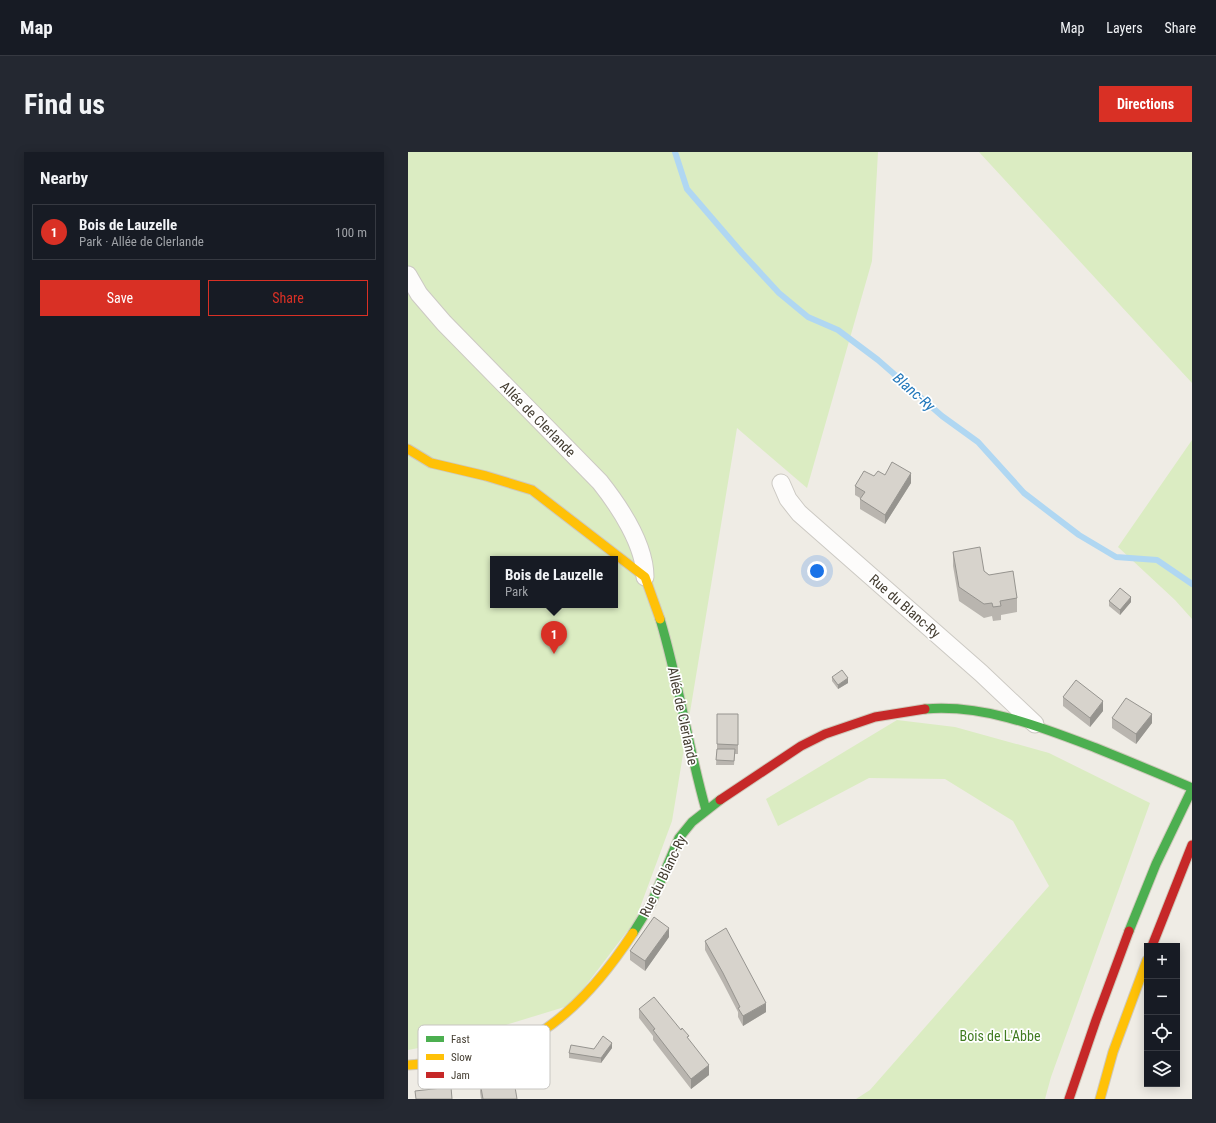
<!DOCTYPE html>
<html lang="en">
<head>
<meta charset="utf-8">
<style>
	:root { --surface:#171b24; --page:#242831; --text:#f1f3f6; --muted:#9ea1a6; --line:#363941; --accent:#d93025 }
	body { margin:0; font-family:"Roboto Condensed",sans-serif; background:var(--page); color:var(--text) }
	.controls { position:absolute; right:12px; bottom:12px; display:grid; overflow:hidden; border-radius:0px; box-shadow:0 2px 10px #0003 }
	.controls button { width:36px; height:36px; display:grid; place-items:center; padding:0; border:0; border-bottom:1px solid var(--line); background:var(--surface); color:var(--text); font:20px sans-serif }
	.you { position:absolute; left:409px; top:419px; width:14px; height:14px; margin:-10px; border:3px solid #fff; border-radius:50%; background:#1a73e8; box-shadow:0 0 0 6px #1a73e833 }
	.badge { display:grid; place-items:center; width:26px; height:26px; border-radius:50%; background:var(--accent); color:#fff; font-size:13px; font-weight:700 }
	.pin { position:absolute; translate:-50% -33px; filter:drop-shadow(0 1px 2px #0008) }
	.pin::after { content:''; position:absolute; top:21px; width:14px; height:12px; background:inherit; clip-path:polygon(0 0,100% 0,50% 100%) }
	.popup { position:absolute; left:82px; top:404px; width:128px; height:52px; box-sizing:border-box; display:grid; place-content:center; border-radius:0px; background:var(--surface); filter:drop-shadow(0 1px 3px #0005); font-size:13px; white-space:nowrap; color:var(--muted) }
	.popup b { font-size:15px; color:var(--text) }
	.popup::after { content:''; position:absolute; left:50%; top:100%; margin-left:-8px; border:8px solid transparent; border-top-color:var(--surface) }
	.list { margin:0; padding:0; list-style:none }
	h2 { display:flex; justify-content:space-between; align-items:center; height:52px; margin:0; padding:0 16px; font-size:17px }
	h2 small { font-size:13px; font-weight:400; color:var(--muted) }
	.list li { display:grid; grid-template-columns:26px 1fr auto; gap:12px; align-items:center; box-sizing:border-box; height:56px; margin:0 8px 8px; padding:0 8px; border:1px solid var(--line); border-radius:0px }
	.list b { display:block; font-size:15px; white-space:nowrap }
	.list p { margin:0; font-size:13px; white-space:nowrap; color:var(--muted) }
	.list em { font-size:13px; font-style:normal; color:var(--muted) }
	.actions { display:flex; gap:8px; padding:12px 16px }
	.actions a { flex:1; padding:9px 0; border:1px solid var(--accent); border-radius:0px; text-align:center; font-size:14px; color:var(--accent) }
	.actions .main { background:var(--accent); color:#fff }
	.icon { flex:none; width:22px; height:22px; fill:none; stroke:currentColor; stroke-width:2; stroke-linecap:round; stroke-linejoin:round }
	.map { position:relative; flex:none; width:784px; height:947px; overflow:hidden; border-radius:0px }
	header { display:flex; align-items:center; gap:24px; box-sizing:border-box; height:56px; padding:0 20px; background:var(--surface); border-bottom:1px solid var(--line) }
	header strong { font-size:19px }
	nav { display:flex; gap:22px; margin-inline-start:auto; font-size:14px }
	.intro { display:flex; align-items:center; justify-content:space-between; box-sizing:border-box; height:96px; padding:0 24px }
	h1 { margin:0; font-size:28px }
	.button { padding:10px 18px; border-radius:0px; background:var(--accent); color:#fff; font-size:14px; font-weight:700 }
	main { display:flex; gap:24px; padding:0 24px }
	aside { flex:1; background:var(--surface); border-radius:0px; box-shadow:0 2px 10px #0003 }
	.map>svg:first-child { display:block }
</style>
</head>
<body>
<header>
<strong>Map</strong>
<nav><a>Map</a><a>Layers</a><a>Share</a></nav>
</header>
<div class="intro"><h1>Find us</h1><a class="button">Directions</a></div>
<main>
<aside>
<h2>Nearby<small></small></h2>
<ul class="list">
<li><span class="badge">1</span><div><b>Bois de Lauzelle</b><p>Park · Allée de Clerlande</p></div><em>100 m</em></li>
</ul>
<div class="actions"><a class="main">Save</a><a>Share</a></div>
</aside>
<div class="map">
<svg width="784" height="947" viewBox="0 0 784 947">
	<rect width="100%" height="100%" fill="#efece5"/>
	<path fill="#dbecc2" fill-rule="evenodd" d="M0,0H470L464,109L399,336L329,276L264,669L227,769L163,853L42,890L0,898ZM85,407H207V453H85Z
		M571,0H784V231Z
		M784,288V467L767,448L710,395Z
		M489,568L547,575L641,601L742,651L643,925L637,947H448L462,938L641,734L605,669L537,627L461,626L370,674L358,647Z"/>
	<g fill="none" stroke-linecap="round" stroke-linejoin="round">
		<path stroke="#b0d7f2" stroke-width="6" d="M267,0L279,37L334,101L371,141L400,165L430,178L470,208L534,264L570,290L616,341L671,383L708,405L749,408L784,432"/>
		<defs>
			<path id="street" d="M0,123L11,142L36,171L192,330C211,354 237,393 237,425
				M373,331L380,347L391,361L573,521L627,572"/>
			<path id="fast" d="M252,467C271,530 280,595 298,658
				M517,557C576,552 633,575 688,596C720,609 752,622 784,636
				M721,779L748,712L784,637
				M225,781L243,752L271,686L284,670L312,648"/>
			<path id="slow" d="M0,297L23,311L78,324L124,338L237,425L252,467
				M0,913C30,911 61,909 91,900C149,882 193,830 225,781
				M692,947L705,900L739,808"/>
			<path id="jam" d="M312,648L393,594L417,582L467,565L517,557
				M744,794L784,693
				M661,947L688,868L721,779"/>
		</defs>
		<use href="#street" stroke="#ccc9c3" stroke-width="19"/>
		<use href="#fast" stroke="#cfc9bb" stroke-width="11"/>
		<use href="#slow" stroke="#cfc9bb" stroke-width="11"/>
		<use href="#jam" stroke="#cfc9bb" stroke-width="11"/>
		<use href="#street" stroke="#fdfcfb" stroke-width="17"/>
		<use href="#fast" stroke="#4caf50" stroke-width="9"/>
		<use href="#slow" stroke="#ffc107" stroke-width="9"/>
		<use href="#jam" stroke="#c62828" stroke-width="9"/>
	</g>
	<path fill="#b9b5af" d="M477,323L503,331L477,372L452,357V346L447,343V334L466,324Z
		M545,400L576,419L609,446V460L593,463V468L585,469L584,464L576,466L551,449L545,414Z
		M701,449L723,450L712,463L701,454Z
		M424,525L440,531L430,537L424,529Z
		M655,545L695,559L682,575L655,554Z
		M309,562H330V602H327L326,613H308L309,597Z
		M704,566L744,571L728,592L704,576Z
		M261,785L237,819L222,808V799Z
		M297,789L358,860L335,874L330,865V860L315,831L297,798Z
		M231,857L281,888L301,923L283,937L245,888V884L231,866Z
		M204,896L193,911L161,906V901L186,897Z
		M72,930L109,947H73L72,940Z"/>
	<path fill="#96948f" d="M503,321V331L477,372V363Z
		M723,445V450L712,463V458Z
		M440,526V531L430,537V533Z
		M695,549V559L682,575V566Z
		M744,562V571L728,592V582Z
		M261,776V785L237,819V809Z
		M358,851V860L335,874V864Z
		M204,891V896L193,911V906Z
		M301,913V923L283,937V927Z"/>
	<path fill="#d7d3cc" stroke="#96948f" d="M484,310L503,321L477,363L452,347L457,340L447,334L456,319L466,324L470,319L477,323Z
		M572,395L576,419L581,423L605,419L609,446L592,449L593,454L585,455L584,451L576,452L551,435L545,400Z
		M712,436L723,445L712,458L701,449Z
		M434,518L440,526L430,533L424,525Z
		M668,528L695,549L682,566L655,545Z
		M718,546L744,562L728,582L704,566Z
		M309,562H330V593L309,592Z
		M309,597H327L326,609L308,608Z
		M246,765L261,776L237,809L222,799Z
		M318,776L358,851L335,864L330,856L332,855L315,821L297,789Z
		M246,845L273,878L274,876L281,884L279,885L301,913L283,927L245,878L247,877L231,857Z
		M195,884L204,891L193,906L161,901L163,893L186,897Z
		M105,923L109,947H75L72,930Z
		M43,935L44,947H8L7,939Z"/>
	<g text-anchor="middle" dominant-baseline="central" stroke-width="3.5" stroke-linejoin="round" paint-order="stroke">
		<g font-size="14" fill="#443d31" stroke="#fff">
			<text transform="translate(130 267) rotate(45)">Allée de Clerlande</text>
			<text transform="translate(497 454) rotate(41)">Rue du Blanc-Ry</text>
			<text transform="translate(275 564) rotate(78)">Allée de Clerlande</text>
			<text transform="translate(255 724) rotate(-64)">Rue du Blanc-Ry</text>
		</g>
		<g font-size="14" fill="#417b20" stroke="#fff">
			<text x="592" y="884">Bois de L'Abbe</text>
		</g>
		<g font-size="15" font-style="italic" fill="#2177ba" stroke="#fff">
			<text transform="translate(506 240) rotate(41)">Blanc-Ry</text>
		</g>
	</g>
	<rect x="10" y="873" width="132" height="64" rx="6" fill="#fff" stroke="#c7c5c1" stroke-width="1"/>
	<rect x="18" y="884" width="18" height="6" fill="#4caf50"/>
	<rect x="18" y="902" width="18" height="6" fill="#ffc107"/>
	<rect x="18" y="920" width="18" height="6" fill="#c62828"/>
	<g font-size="11" fill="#443d31">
		<text x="43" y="891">Fast</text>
		<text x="43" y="909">Slow</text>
		<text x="43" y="927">Jam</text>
	</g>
</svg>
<div class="controls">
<button>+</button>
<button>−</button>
<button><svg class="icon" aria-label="locate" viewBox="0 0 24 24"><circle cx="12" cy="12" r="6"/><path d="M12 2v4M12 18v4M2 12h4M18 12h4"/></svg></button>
<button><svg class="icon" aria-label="layers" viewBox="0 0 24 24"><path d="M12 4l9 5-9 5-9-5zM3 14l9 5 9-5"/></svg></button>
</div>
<div class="you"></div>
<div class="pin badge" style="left:146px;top:502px">1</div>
<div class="popup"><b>Bois de Lauzelle</b>Park</div>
</div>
</main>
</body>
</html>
